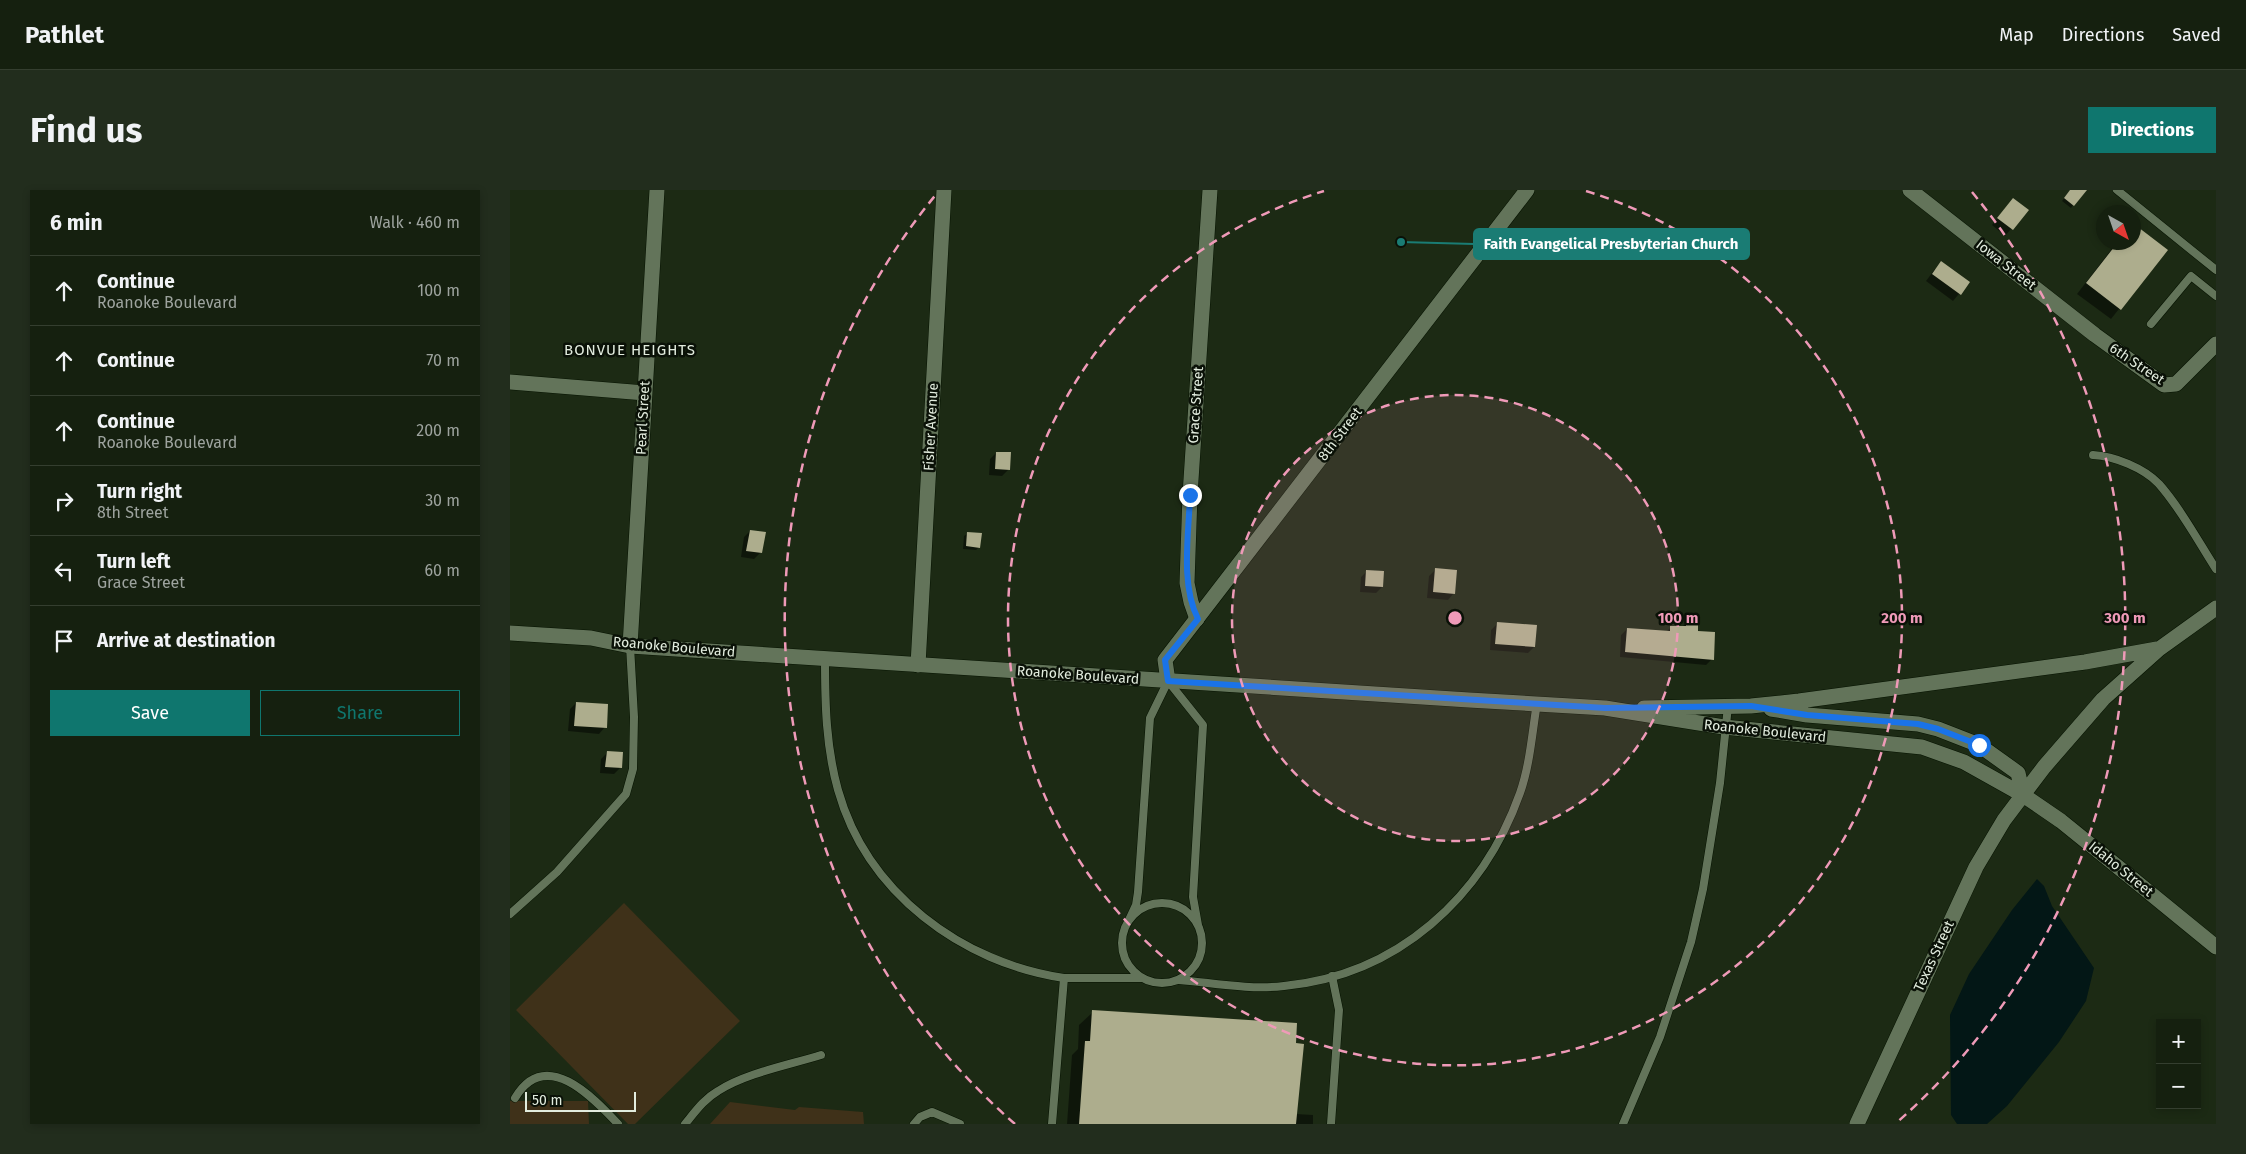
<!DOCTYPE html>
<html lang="en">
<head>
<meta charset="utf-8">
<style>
	:root { --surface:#15200f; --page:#222d1d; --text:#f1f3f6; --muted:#9da39e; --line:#343e2f; --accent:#0f766e }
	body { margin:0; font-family:"Fira Sans",sans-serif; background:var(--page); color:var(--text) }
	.controls { position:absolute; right:15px; bottom:15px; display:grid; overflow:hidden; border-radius:0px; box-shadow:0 2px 8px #0003 }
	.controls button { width:45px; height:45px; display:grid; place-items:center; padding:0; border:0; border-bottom:1px solid var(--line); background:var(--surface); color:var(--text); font:25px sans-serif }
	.compass { position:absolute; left:1586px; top:15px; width:45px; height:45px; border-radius:50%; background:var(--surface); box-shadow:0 2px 8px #0003; rotate:140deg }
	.scale { position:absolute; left:15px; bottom:12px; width:111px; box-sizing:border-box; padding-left:5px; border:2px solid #e2ecde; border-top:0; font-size:14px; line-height:18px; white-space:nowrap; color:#e2ecde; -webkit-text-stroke:4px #0a1107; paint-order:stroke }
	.stop { position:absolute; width:15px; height:15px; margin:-11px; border:4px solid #1a73e8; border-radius:50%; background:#fff }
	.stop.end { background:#1a73e8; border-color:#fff; box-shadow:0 1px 5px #0008 }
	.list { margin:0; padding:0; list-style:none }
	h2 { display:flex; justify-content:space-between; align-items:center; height:65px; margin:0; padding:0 20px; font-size:21px }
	h2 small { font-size:16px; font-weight:400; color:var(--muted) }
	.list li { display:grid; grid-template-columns:32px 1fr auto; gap:15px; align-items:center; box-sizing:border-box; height:70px; padding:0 20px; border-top:1px solid var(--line) }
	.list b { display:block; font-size:19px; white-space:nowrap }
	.list p { margin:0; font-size:16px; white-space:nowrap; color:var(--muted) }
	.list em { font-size:16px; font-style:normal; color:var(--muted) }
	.actions { display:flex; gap:10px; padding:15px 20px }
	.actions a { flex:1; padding:11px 0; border:1px solid var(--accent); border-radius:0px; text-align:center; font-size:18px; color:var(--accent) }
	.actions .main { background:var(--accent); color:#fff }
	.icon { flex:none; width:28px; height:28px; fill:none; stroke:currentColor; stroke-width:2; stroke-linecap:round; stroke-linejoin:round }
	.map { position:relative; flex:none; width:1706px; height:934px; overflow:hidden; border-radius:0px }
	header { display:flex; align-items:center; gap:30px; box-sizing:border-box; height:70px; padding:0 25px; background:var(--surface); border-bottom:1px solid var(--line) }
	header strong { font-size:24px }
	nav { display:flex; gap:28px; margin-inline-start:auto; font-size:18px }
	.intro { display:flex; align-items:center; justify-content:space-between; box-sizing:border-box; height:120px; padding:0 30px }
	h1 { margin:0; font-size:35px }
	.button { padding:12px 22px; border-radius:0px; background:var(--accent); color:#fff; font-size:18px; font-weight:700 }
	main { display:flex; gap:30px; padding:0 30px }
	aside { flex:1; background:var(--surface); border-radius:0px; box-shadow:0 2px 8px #0003 }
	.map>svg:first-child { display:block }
</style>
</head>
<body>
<header>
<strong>Pathlet</strong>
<nav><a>Map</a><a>Directions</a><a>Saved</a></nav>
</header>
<div class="intro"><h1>Find us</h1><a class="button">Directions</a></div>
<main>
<aside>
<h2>6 min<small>Walk · 460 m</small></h2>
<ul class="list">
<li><svg class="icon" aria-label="ahead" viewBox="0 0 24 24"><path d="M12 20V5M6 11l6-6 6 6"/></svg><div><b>Continue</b><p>Roanoke Boulevard</p></div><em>100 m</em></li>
<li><svg class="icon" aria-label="ahead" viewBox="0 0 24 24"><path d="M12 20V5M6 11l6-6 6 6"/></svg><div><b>Continue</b></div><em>70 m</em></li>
<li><svg class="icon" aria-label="ahead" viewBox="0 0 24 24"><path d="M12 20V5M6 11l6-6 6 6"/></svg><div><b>Continue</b><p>Roanoke Boulevard</p></div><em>200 m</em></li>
<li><svg class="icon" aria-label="right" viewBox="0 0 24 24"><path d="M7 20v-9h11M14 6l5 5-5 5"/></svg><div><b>Turn right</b><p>8th Street</p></div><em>30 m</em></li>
<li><svg class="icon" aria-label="left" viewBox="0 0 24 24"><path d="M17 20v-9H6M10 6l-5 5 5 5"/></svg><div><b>Turn left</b><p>Grace Street</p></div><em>60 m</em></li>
<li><svg class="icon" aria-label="arrive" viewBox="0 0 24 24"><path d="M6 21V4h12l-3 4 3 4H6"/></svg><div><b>Arrive at destination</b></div></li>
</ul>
<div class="actions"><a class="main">Save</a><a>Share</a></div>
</aside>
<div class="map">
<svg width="1706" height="934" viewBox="0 0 1706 934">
	<rect width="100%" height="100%" fill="#1c2a14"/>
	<path fill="#3f3119" d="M114,713L230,831L125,934H118L6,820Z
		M0,911H78L79,934H0Z
		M220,912L285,920L289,917L353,922L354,934H200Z"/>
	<path fill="#031716" d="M1527,689L1534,696L1542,716L1584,778L1576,811L1549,852L1497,916L1477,934H1447L1441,925L1440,825L1459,784L1502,720Z"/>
	<path fill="#0007" d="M1561,0H1566L1563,15L1561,18L1552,11Z
		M1497,16L1517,20L1495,46L1482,35Z
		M1624,36L1656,60L1601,129L1567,104L1607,52H1624Z
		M1425,79L1458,93L1443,111L1416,91Z
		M486,263L499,279L492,286L479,285L480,269Z
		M240,341L251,362L244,369L231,367L234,347Z
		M457,344L469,357L466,360L453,359L454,346Z
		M925,380L944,403L938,410L917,408L919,386Z
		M857,381L872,397L866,403L850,402L851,387Z
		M1177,432L1187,443L1202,469L1196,475L1110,467L1111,445L1117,439L1156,442L1161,437H1172Z
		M988,433L1024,457L1018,463L980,460L981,440Z
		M66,513L95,537L89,544L58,541L60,519Z
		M97,563H111L110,578L104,584L90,583L91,569Z
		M583,822L786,924L803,925V934H557L562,865L568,859L569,835Z"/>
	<path fill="#adad8d" d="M1560,0H1577L1564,16L1554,8Z
		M1503,8L1519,20L1503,40L1487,28Z
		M1624,34L1658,60L1611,120L1576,93L1608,52H1624Z
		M1431,71L1460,92L1451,105L1422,84Z
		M486,262H501L500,280L485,279Z
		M240,340L256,342L252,363L236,361Z
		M457,342L472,343L470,358L456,356Z
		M925,378L947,380L945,404L923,402Z
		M856,380L874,381L873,397L855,396Z
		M1176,431L1188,432V441L1205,442L1204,470L1115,462L1117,438L1160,441V436H1176Z
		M987,432L1027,435L1025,457L985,454Z
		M66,512L98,514L97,538L64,536Z
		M97,561L113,562L112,578L95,577Z
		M582,820L787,833L786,853L794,854L786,934H569L575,851H580Z"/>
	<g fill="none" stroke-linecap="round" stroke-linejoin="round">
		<defs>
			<path id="lane" d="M1607,0L1706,80
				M1641,134L1681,86L1706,106
				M1583,265C1604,266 1634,278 1649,294C1671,319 1688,351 1706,379
				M315,469C315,514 316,557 328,600C357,703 452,773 554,788
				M612 753a40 40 0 1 1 80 0a40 40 0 1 1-80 0Z
				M0,724L47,682L116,604L123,579L124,527L120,456
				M619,730L626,715L628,702L640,528L658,491L693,535L683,707L688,735
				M669,790C703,793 740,800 774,796C888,785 973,707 1010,603C1020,575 1022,543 1027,513
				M5,908C35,857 82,906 108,934
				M175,934C185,922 194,909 208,901C236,883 279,875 311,865
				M404,934L410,927L422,922L450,934
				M542,934L554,788H632
				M821,934L829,820L822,786
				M1113,934L1150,847L1181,752L1193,699L1210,593L1218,516"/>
			<path id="street" d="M1400,0L1585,145L1654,195L1666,194L1706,154
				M0,192L135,203
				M687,429L681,412L677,393L680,305L700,0
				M120,456L147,0
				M408,475L434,0
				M1624,690L1706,757"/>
			<path id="secondary" d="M0,443L81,448L120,456L959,510L1095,518L1214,537L1412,557L1454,572L1513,605L1551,631L1624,690
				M658,491L655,470L1017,0
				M1134,518L1241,516L1289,511L1575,472L1647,459
				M1261,519L1297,525L1408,534L1428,539L1469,555L1508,583L1513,605
				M1347,934L1466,677L1494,630L1534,577L1593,509L1649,459L1706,418"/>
		</defs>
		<use href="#lane" stroke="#061301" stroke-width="9"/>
		<use href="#street" stroke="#061301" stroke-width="16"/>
		<use href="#secondary" stroke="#061301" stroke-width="16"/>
		<use href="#lane" stroke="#63745a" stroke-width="8"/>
		<use href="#street" stroke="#63745a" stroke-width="15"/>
		<use href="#secondary" stroke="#63745a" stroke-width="15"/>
	</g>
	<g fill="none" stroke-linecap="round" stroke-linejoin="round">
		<path stroke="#1a73e8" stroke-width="6" d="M680,305C679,343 670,394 688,429L655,470L658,491L1095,518L1241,516L1297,525L1408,534L1428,539L1469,555"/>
	</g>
	<circle cx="945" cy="428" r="223" fill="#ef9ab8" fill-opacity=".12"/>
	<g fill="none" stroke="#ef9ab8" stroke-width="2.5" stroke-dasharray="9 6">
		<circle cx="945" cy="428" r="223"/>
		<path d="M1076 1A447 447 0 1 1 814 1"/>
		<path d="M505 934A670 670 0 0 1 428 2M1462 2A670 670 0 0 1 1385 934"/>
	</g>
	<g text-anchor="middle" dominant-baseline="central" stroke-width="5" stroke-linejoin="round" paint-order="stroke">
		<g font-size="14" fill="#e2ecde" stroke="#0a1107">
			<text transform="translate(1496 75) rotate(38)">Iowa Street</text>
			<text transform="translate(1627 174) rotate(34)">6th Street</text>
			<text transform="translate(686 215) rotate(-86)">Grace Street</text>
			<text transform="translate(133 228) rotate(-87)">Pearl Street</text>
			<text transform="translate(421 237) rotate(-87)">Fisher Avenue</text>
			<text transform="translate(830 244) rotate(-53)">8th Street</text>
			<text transform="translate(164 457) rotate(5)">Roanoke Boulevard</text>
			<text transform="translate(568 485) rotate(4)">Roanoke Boulevard</text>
			<text transform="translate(1255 541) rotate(6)">Roanoke Boulevard</text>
			<text transform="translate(1611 679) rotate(39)">Idaho Street</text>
			<text transform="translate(1424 766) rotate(-65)">Texas Street</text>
		</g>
		<g font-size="15" letter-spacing="1" fill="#e2ecde" stroke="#0a1107">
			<text x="120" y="160">BONVUE HEIGHTS</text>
		</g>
	</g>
	<circle cx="945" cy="428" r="8" fill="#ef9ab8" stroke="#0a1107" stroke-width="2.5"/>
	<g font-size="15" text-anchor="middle" font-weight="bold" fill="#ef9ab8" stroke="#0a1107" stroke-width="5" stroke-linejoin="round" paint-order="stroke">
		<text x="1168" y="433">100 m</text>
		<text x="1392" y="433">200 m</text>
		<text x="1615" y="433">300 m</text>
	</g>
	<path fill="none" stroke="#1a7c74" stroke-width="2" d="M891 52L964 54"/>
	<circle fill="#1a7c74" stroke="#0a1107" stroke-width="2" cx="891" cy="52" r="5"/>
	<rect fill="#1a7c74" stroke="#1a7c74" stroke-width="2" x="964" y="39" width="275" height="30" rx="5"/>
	<g font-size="15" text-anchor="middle" font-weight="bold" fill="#fff">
		<text x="1101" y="59">Faith Evangelical Presbyterian Church</text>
	</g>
</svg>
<div class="controls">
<button>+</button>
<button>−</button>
</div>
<svg class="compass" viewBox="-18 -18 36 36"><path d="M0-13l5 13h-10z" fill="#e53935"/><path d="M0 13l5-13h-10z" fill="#9da39e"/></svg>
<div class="scale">50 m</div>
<div class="stop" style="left:1469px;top:555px"></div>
<div class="stop end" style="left:680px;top:305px"></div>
</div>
</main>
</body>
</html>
